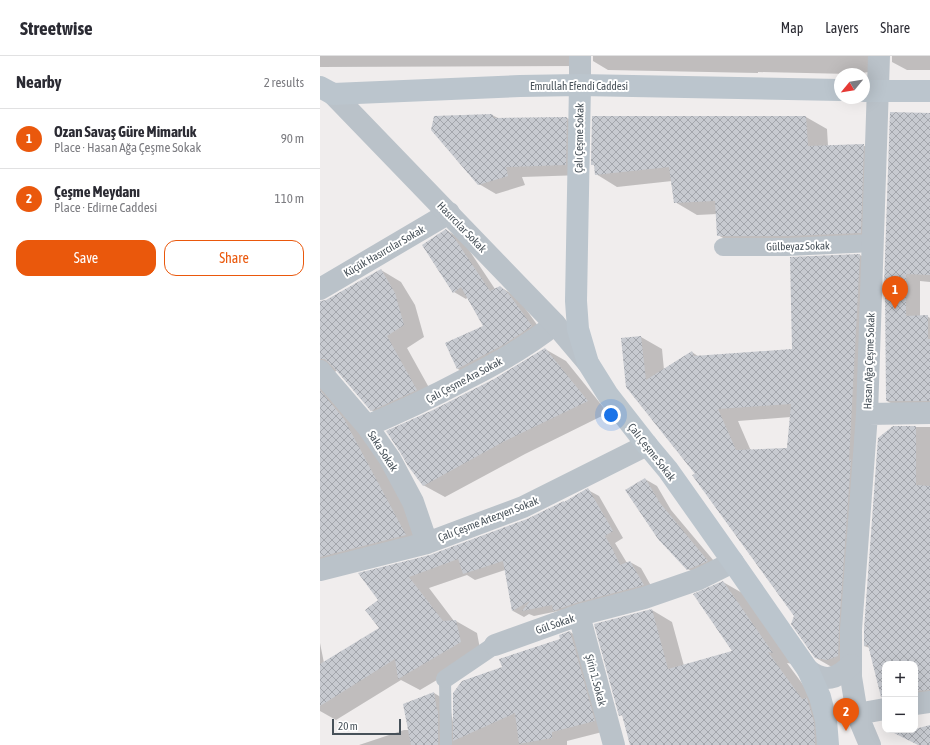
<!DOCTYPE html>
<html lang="en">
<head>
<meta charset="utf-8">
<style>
	:root { --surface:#fff; --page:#f2f2f3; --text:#2b2b33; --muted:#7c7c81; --line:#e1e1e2; --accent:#ea580c }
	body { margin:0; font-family:"Asap Condensed",sans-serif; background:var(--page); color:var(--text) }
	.controls { position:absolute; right:12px; bottom:12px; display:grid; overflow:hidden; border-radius:8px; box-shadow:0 4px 16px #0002 }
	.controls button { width:36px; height:36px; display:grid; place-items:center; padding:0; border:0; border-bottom:1px solid var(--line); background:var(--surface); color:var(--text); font:20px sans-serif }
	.compass { position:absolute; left:514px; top:12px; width:36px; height:36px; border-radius:50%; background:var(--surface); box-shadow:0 4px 16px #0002; rotate:240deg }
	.scale { position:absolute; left:12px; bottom:10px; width:69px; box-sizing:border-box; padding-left:4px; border:2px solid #475159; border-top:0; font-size:11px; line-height:14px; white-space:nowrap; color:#475159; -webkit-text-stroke:3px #fff; paint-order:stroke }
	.you { position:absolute; left:291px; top:359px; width:14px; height:14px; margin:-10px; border:3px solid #fff; border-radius:50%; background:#1a73e8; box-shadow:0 0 0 6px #1a73e833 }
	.badge { display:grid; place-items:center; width:26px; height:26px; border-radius:50%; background:var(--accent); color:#fff; font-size:13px; font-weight:700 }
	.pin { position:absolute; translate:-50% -33px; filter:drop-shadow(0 1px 2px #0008) }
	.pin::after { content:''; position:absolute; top:21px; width:14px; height:12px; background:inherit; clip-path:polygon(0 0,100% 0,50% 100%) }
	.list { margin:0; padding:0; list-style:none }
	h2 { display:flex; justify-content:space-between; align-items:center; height:52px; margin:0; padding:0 16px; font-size:17px }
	h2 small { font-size:13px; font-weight:400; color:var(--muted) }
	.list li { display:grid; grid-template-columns:26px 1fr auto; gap:12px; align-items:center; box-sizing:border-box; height:60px; padding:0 16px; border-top:1px solid var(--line) }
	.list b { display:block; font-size:15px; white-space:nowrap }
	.list p { margin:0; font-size:13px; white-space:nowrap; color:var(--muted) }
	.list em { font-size:13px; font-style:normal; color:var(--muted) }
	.actions { display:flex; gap:8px; padding:12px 16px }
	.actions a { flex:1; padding:9px 0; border:1px solid var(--accent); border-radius:12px; text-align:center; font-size:14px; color:var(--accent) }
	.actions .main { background:var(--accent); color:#fff }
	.map { position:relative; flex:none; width:610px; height:689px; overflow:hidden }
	header { display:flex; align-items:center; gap:24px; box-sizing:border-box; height:56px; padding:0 20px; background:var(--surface); border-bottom:1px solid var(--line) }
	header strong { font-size:19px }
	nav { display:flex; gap:22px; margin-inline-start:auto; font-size:14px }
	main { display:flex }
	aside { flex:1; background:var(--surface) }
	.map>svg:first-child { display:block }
</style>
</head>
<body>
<header>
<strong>Streetwise</strong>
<nav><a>Map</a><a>Layers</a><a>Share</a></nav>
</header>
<main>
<aside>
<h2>Nearby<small>2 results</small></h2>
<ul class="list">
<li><span class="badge">1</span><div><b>Ozan Savaş Güre Mimarlık</b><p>Place · Hasan Ağa Çeşme Sokak</p></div><em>90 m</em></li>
<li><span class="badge">2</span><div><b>Çeşme Meydanı</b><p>Place · Edirne Caddesi</p></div><em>110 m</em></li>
</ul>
<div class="actions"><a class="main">Save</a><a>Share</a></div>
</aside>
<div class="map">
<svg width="610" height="689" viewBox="0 0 610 689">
	<defs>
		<pattern id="building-cross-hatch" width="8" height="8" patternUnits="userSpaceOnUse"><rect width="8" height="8" fill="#c7cad0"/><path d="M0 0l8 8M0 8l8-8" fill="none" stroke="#a3a6ac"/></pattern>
	</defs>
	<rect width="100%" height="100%" fill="#f0eded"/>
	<path fill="#0003" fill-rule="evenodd" d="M0,0H265L262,10L0,11Z
		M273,0H564L560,15L530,18L438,16V17L288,14L273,5Z
		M572,0H610V14H587L572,6Z
		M610,58V226L600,225V261L607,260L610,262V353H582L567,345L566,231Z
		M172,59L180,63L247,62L264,72L263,119L202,121L205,129L176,138L159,128Z
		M486,61L507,73L508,90L543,89L565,102L562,189L420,192L398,179L397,158L377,159L355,146L352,125L297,131L276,118L275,110L272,108Z
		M126,174L138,181L145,188L175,233L180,231L192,238L200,245L223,277L150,320L138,313L127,288L164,271L148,241L146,243L134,236Z
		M540,199L560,211L539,584L517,614L496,602L475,560L376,418L307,331L321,281L342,293L344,314L372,296L379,301L473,294ZM471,361L467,393L431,395L418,365Z
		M61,214L81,226L95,249L104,281L87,292L117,346L72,366L51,354L18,314L13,317L106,491L0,524V246L7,245Z
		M225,293L246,305L288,357L205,398L125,441L103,429L114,354L174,324Z
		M574,371H610V643L595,653V608H565V642L562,640L550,592L544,590Z
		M325,423L337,430L351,454L399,511L380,520L368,513Z
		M268,434L279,440L303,482L295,487L307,507L310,506L321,512L334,535L214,560L209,558L204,561L193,555L185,514L155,524L147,519L109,532L134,565H136L157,577L161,598L100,634L81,624L16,664L0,655V587L4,607L60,572L46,555L110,500L134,492L136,493L208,464L244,446L245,447Z
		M403,526L424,538L473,608L467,607L498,649L515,689H311L303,660L301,659L332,554L352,566L364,610L413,595Z
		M250,576L266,585L290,674L247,685V689H39L84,674H89L114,637L129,646L133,666H134L183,611L241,584Z"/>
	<path fill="url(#building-cross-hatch)" fill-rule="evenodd" d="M570,56L610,57V219L586,218V260L608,259V283H610V345H566L565,231H564Z
		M172,58L174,62L247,61L246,109L186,111L188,120L158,129L111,74L114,60Z
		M272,60H486L488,90L544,88L541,177L469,180H397L395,145L354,147L349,111L275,119L274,109H271Z
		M126,173L133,180L170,235L180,230L188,237L212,270L185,288L137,313L125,287L163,270L141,231L133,237L102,189Z
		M540,198L529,405L531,403L519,572L518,600L507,604L495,602L471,568L474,560L372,419L375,418L306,331L301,282L321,280L326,324L372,295L374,300L472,293L470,201ZM471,348L467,392L416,394L398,353Z
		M61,213L75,237L84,269L67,280L97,334L51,355L16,314L5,303H0V245L6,244Z
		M225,292L268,345L183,386L103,430L88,410L80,396L66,375L113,354L174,323Z
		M0,334L24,363L86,479L0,501Z
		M573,370H596V429L610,430V634L595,635V608H565V641H561L548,589L544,590V573L558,382Z
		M325,422L340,447L388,505L367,514L338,483L305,434Z
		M268,432L293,475L285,480L292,492L300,509L310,505L324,529L256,547L233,555L232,549L202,555L210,545L192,555L183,505L143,518L134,490L207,463L244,445V446Z
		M134,490L138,503L89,521L123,565L136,564L141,586L78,623L75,603L0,650V608L59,572L45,554L58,544L38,517L110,499Z
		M403,525L453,597L448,596L482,643L487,642L494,666L495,689H310L302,659L299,660L274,568L332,553L348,613L412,595L373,538Z
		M250,575L275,665L232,676V682L199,688L195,657L133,685V637L142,625L182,611L179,603L240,583L239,579Z
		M114,636L117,655L118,654V689H91L83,648Z
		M610,669V689H598L574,677L595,674V673Z"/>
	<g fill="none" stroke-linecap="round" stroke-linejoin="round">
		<path stroke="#bac2c9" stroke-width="12" d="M125,623L126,689"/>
		<path stroke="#bac2c9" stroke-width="18" d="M403,191H467L553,187
			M125,623L175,589"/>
		<path stroke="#bac2c9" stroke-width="22" d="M260,0V29
			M0,233L129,157
			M0,315L47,370L70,403L93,446L107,487
			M547,358L610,357
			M47,370C80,356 112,341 144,324C176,308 207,291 235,268
			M0,514L107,487L203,451L327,389
			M259,559L294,689
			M175,589L259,559L324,542L379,523L413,506
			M595,648L610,646
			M537,658L565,653
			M550,689L537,658L531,621V573L547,358L559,0"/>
		<path stroke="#bac2c9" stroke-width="22" d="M13,38L235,268L268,307
			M488,614C505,627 517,623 531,609"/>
		<path stroke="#bbc5cd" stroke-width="22" d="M260,29L256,245L258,273L268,307L288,339L327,389L348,414L413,506L488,614L500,641L506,664L508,689
			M0,31L13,38L200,30L260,29L520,34
			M544,35H610"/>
	</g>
	<g text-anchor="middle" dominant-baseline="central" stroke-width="4" stroke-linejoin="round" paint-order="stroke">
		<g font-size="11" fill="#475159" stroke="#fff">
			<text x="259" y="30">Emrullah Efendi Caddesi</text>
			<text transform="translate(259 82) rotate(-89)">Çalı Çeşme Sokak</text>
			<text transform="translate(142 171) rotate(46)">Hasırcılar Sokak</text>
			<text transform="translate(478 190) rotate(-1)">Gülbeyaz Sokak</text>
			<text transform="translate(64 195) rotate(-30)">Küçük Hasırcılar Sokak</text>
			<text transform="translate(549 305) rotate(-88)">Hasan Ağa Çeşme Sokak</text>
			<text transform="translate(144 324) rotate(-28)">Çalı Çeşme Ara Sokak</text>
			<text transform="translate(63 395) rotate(57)">Saka Sokak</text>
			<text transform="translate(332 396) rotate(52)">Çalı Çeşme Sokak</text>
			<text transform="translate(168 463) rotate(-21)">Çalı Çeşme Artezyen Sokak</text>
			<text transform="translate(235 568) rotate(-19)">Gül Sokak</text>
			<text transform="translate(276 624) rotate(75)">Şirin 1. Sokak</text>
		</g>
	</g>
</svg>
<div class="controls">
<button>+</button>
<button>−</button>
</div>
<svg class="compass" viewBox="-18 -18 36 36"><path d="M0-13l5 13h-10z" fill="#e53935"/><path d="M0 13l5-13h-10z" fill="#7c7c81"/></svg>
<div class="scale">20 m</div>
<div class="you"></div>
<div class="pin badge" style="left:575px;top:253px">1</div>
<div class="pin badge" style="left:526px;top:675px">2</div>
</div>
</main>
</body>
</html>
